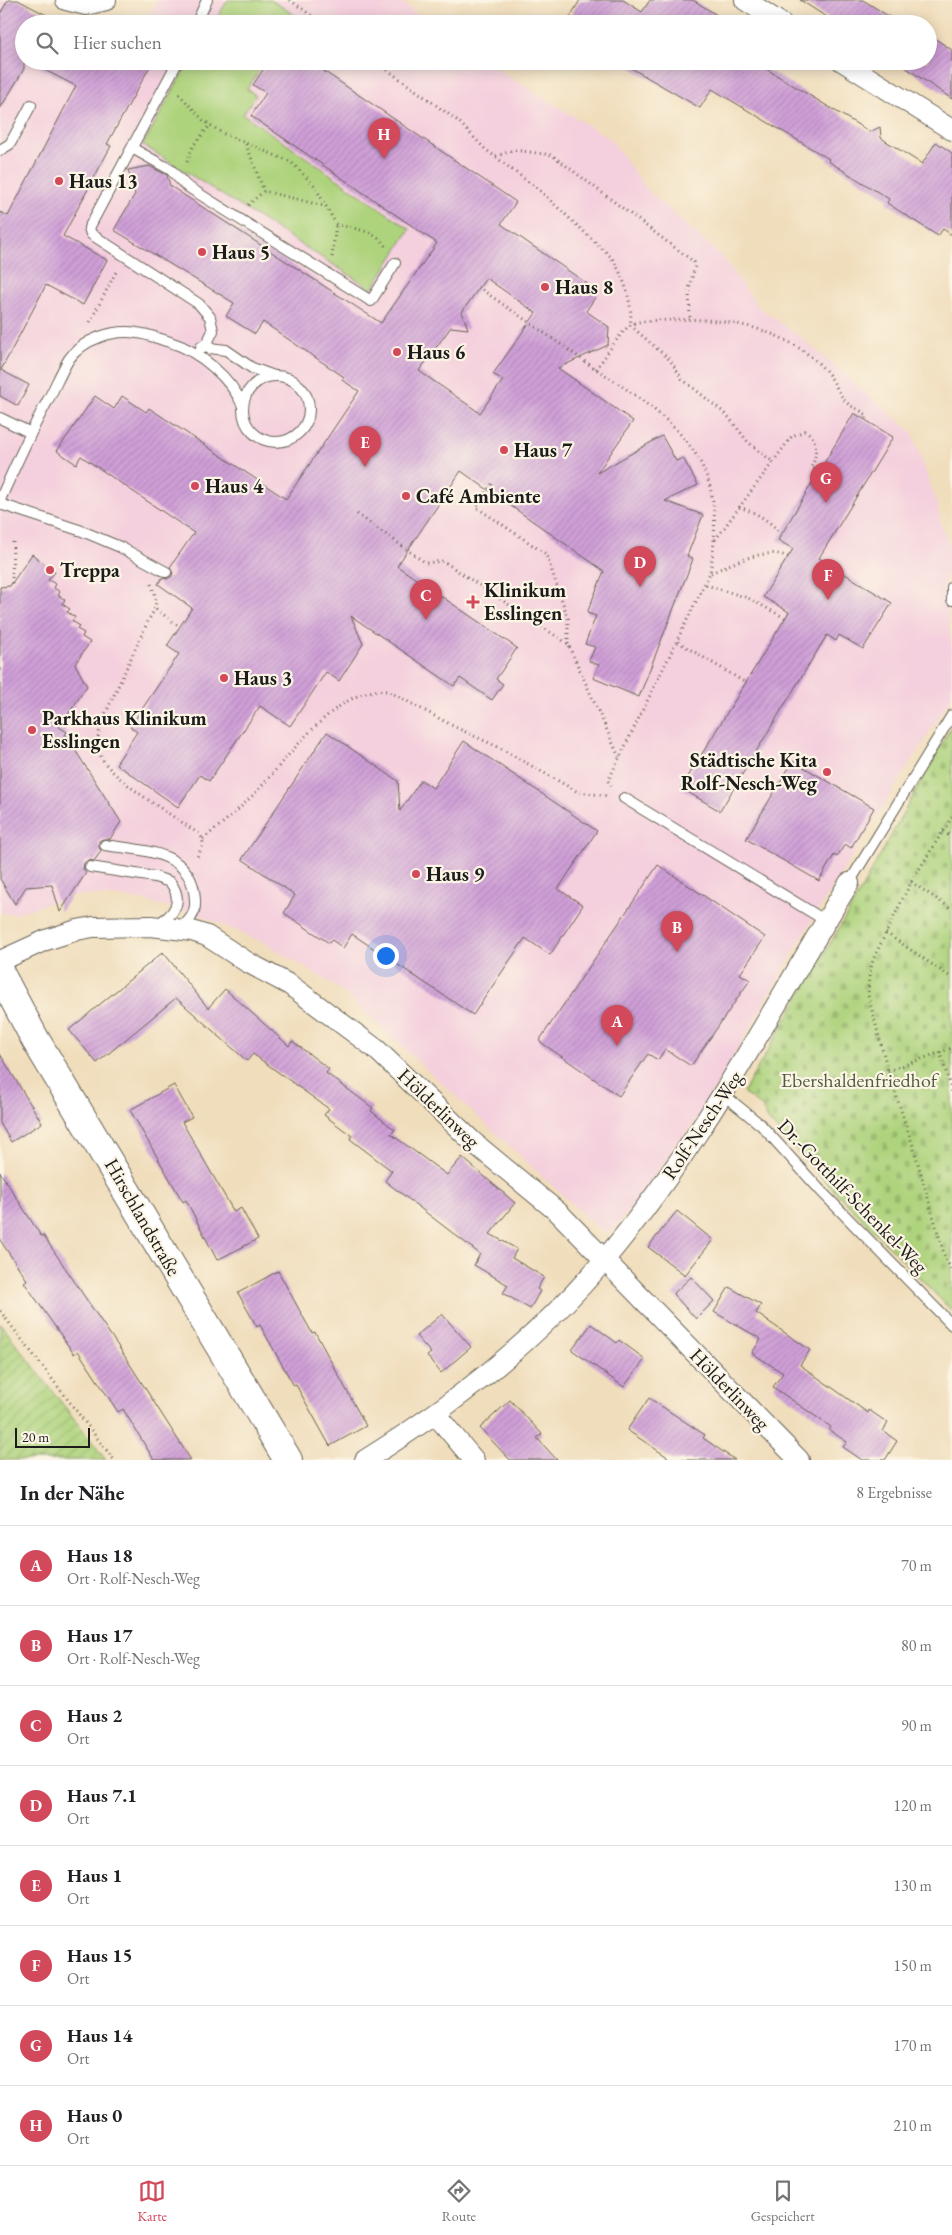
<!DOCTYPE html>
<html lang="de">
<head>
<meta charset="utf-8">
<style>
	:root { --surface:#fff; --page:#f2f2f2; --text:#202124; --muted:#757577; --line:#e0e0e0; --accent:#d1495b }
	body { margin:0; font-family:"EB Garamond",serif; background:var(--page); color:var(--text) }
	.scale { position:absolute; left:15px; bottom:12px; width:75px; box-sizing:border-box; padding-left:5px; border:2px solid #1c1c1c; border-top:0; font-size:14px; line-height:18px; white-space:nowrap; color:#1c1c1c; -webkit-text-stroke:4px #fcf5e5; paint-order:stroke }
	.you { position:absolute; left:385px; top:955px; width:18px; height:18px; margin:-12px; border:4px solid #fff; border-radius:50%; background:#1a73e8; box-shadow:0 0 0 8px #1a73e833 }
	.badge { display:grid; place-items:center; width:32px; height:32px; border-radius:50%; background:var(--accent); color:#fff; font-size:16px; font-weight:700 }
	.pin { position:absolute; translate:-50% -41px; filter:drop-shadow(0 1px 2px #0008) }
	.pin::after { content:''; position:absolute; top:26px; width:18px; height:15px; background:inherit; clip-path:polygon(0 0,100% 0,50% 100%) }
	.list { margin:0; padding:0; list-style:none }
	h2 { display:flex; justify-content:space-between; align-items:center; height:65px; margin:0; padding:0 20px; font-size:21px }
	h2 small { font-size:16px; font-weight:400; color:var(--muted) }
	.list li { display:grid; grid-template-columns:32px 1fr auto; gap:15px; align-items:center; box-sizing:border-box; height:80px; padding:0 20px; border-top:1px solid var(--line) }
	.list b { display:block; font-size:19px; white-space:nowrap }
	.list p { margin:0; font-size:16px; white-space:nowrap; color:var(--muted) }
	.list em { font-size:16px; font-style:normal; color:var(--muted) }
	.icon { flex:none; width:28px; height:28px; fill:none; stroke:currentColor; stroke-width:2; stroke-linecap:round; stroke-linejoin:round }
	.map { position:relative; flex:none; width:952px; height:1460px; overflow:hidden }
	.search { position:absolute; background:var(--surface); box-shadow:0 2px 12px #0003; left:15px; right:15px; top:15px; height:55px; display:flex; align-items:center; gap:12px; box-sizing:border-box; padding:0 18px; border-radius:28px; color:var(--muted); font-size:19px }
	.sheet { height:705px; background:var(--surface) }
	nav { display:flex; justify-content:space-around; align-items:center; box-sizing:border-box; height:70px; border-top:1px solid var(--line); background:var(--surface); font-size:14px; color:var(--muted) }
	nav a { display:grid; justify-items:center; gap:2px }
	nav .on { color:var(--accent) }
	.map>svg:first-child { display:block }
</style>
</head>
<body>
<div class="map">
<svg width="952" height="1460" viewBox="0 0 952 1460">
	<defs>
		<pattern id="cemetery-stones" width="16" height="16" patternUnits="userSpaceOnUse" patternTransform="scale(1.25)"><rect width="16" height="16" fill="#aed37d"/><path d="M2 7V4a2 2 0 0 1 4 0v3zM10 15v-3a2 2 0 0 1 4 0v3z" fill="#95b56b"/></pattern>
		<pattern id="garden-furrows" width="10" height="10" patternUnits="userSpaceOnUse" patternTransform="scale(1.25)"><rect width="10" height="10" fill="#aed37d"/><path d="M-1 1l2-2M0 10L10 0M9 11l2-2" fill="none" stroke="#95b56b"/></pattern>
		<pattern id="building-hatch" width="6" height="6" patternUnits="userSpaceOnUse" patternTransform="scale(1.25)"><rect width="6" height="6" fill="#cf9fd7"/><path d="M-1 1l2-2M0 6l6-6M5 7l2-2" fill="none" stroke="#b188b8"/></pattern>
	</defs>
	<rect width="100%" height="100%" fill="#fcf5e5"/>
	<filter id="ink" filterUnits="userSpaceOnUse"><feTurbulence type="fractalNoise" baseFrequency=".02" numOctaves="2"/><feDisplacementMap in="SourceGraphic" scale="10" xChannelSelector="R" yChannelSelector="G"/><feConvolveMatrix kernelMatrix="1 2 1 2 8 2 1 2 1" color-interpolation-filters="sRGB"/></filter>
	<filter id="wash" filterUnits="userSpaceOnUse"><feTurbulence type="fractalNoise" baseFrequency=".0096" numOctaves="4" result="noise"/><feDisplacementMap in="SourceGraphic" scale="20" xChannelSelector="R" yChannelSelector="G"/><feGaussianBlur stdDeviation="1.12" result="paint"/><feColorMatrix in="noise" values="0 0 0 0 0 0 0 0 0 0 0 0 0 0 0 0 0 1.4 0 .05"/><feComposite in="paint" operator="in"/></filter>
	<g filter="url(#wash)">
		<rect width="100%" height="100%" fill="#f0ddbb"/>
		<path fill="#f4cfdd" d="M0,0H18L63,24H24V61H484L610,139L648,191L722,257L758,307L799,336L912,432L938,507L941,526L951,549L944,587L952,647V696L809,925L701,1113L620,1222L610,1231L606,1232L598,1228L340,989L265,943L202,916L142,900L113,896L71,895L15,914L0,913Z
			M158,0H400L430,24H145Z"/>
		<path fill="url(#cemetery-stones)" stroke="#65784c" d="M952,725V1311L822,1178L767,1119L762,1107L743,1093L852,906Z"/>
		<path fill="#aed37d" stroke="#65784c" d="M228,0H271L296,16L290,24H213Z
			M189,61H266L247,89L256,95L243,114L410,229L372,289L143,145Z"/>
		<path fill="url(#garden-furrows)" stroke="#65784c" d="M0,1323L106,1460H0Z"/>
		<g id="blocks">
			<path fill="url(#building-hatch)" fill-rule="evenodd" d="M8,0H18L63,24H24V69L0,109V14Z
				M580,0H623L642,12L650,0H693L731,24H566Z
				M800,0H863L901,24L836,23Z
				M928,34L952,50V99L896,61H928Z
				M27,61H153L107,144L111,146L63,236L107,260L83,305L46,285L1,370L29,385L18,406L0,396V212L8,216L76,86Z
				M269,61H309L516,202L501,224L599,292L586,311L609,327L608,345L558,368L633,421L597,473L662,436L676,461L683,458L698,485L665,501L703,515L687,556L693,559L639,697L593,678L599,665L589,661L595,647L585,644L596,616L587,613L604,571L461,471L397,566L517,648L496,679L503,684L492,700L460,678L454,686L351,616L363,644L339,681L326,672L290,726L260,706L209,781L200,775L178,807L116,764L137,732L130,727L179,654L167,646L192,608L158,584L162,578L167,579L172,576L173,571L170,567L194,533L81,456L76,464L57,451L95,396L114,409L122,396L146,412L149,408L286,499L359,391L342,380L344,377L263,322L255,334L226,316L234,303L114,230L135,194L128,170L149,166L167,175L170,186L381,323L437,243L251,116L266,93L253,85ZM486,278L536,313L493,374L503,380L480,413L419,371L451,327L468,329L462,312Z
				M619,61H753L870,132L880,127L881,138L922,164L936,142L952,153V235L943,229L938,236L887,203L889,199L828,161L829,159L712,89L700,108Z
				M854,413L893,437L819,558L892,603L863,649L839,635L836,641L827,635L720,811L681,788L789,612L763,597L793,549L778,540Z
				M32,554L55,572L48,580L56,584L54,588L60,592L58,595L65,600L62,604L70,609L67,612L75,617L72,621L80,626L77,629L84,633L82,637L90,642L75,664L87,686L61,725L58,722L59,727L67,732L65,735L72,740L70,742L121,822L110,839H103L99,841V847L101,851L94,861L88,860L84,863L83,869L86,873L60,912L52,885L26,887L15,904L0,879V587L10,586Z
				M327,732L398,781L400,811L421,780L433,788L464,741L597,831L558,889L583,905L550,955L525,938L473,1015L352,934L343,948L332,940L329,943L284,913L295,895L242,859Z
				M793,761L874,808L851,848L845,844L837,857L834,855L819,881L746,839Z
				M658,865L765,937L740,974L750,980L691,1066L665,1049L658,1060L648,1054L619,1096L539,1041Z
				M163,952L208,1008L225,989L289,1046L292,1041L329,1069L326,1073L373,1108L371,1111L395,1130L391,1134L447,1175L462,1157L515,1203L490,1234L517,1249L512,1258L544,1277L537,1289L540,1291L530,1309L503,1293L508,1285L474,1265L480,1254L385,1181L392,1171L350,1139L352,1136L324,1115L329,1109L253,1054L247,1061L176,998L97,1063L69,1030Z
				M0,1054L42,1123L11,1142L0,1123Z
				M174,1085L192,1117L182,1122L234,1212L241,1208L258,1239L217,1260L186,1200L183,1202L130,1110Z
				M0,1172L41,1236L43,1235L122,1352L191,1460H154L123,1409L118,1412L78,1351L74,1354L24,1282L27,1280L0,1240Z
				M677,1211L713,1240L685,1275L648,1247Z
				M278,1271L312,1333L315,1332L366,1426L330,1446L296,1385L294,1386L260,1325L257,1327L238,1293Z
				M691,1277L714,1301L696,1319L673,1294Z
				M729,1287L761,1305L756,1313L810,1350L800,1365L868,1413L869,1410L888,1423L883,1431L897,1441L885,1460H862L843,1447L847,1442L829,1430L831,1427L773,1387L783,1373L752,1353L761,1339L714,1312Z
				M442,1314L471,1347L441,1373L427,1356L431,1353L416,1336Z
				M591,1324L617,1343L619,1340L645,1359L624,1387L572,1350Z
				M649,1398L705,1435L703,1438L735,1460H672L627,1430Z
				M510,1400L542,1434L537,1438L557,1460H510L480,1428Z"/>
		</g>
	</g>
	<g filter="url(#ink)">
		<use href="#blocks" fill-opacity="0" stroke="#666054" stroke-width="1"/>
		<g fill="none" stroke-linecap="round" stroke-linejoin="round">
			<defs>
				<path id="lane" d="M196,24L207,0
					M178,61L89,228L91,234L199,304L210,317L213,331L207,343L201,347
					M132,148L171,170L185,185L371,301L395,263
					M0,150L10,144L31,105
					M201,347L226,350L252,368L274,376
					M243 409a33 33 0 1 1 66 0a33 33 0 1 1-66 0Z
					M0,418L31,433
					M0,500C15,466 30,432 48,400C55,387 61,372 69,359C83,339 114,329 137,333C148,334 159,339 170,342C199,351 231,378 243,406
					M0,504L82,531L120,547L166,572
					M952,587V600
					M624,798L826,921
					M105,845C143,851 193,850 195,900C196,913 190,922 179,928
					M90,867L155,877L170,882C184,900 175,916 156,924
					M849,883L952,715
					M724,1095L761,1125L820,1190L952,1325"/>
				<path id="street" d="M66,0L86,5L106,0
					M745,0L782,24
					M842,61L952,130
					M0,961L46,940L77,930L93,927L151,926L192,931L207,936L247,962L290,985L376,1049L473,1142L559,1213L799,1460
					M436,1415L474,1460
					M365,1460C454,1405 537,1340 605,1259C702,1144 771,1010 849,883"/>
				<path id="secondary" d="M0,973L35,1039L288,1460"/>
			</defs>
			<use href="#lane" stroke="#666054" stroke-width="12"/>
			<use href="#street" stroke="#666054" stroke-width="22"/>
			<use href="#secondary" stroke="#666054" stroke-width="30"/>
			<path stroke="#666054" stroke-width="3" stroke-dasharray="1 4" stroke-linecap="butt" d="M290,0L323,24
				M375,61L458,121L485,149L539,190L611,257C623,273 634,306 630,325L670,360L682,379L727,415L748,442L773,462L715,540
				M179,94L203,120L222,133L291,162L314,185L336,224C356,230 376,229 387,249
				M246,144L264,191
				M496,156L514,150L552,155L694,262L695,266L689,289L690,319
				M187,162L193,146L210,125
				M248,205L264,191L324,206
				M332,257L336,224
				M478,287C514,312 549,336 584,361C623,387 678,419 700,462C719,497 716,535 710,573L608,781L612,787
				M90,322L117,270
				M596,369C607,355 616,338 629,326C637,319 659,321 670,320C725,317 785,327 824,369C833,378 837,391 845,401C851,408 861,409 867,416L866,419
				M773,462L792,436L804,431C818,435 818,456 811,467L819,472
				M492,484L476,507L546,554L568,618V644
				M739,507C757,513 769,520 781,534
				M357,514L426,563L443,561L568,644L619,757
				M711,573C731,564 767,546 788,557
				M12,583L13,541
				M151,584C157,598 158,606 149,619L103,719C99,730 96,742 100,754C108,779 177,817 200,835C206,843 201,849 197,857
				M706,585L748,598L785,618
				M156,609L180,627
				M678,642L746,683
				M952,817L911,882L886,933L873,960L869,977L868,995L888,1071L913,1146L945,1257L952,1271
				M943,832L952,837
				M203,839C222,824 241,808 258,790C288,758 339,684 388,691L457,728L498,747L578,792L609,796
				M911,882L952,909
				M886,933L952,978
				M940,1052L952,1092
				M888,1071L952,1048
				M0,1311L114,1460"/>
			<use href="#lane" stroke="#fff" stroke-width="10"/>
			<use href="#street" stroke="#fff" stroke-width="20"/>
			<use href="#secondary" stroke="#fff" stroke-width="28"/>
		</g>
	</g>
	<g fill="#d1495b" stroke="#fcf5e5" stroke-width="2">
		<circle cx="59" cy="181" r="5"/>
		<circle cx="202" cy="252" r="5"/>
		<circle cx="545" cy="287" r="5"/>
		<circle cx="397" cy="352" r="5"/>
		<circle cx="504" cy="450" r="5"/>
		<circle cx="195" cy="486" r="5"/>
		<circle cx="406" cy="496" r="5"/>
		<circle cx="50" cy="570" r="5"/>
		<path d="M470.5 594.5h5v5h5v5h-5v5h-5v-5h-5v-5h5z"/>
		<circle cx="224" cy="678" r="5"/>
		<circle cx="32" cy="730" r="5"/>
		<circle cx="827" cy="772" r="5"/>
		<circle cx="416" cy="874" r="5"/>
	</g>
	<g text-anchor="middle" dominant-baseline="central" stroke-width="4.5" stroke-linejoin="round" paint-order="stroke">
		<g font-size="20" font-weight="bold" fill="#1c1c1c" stroke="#fcf5e5" text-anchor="start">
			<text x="69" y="181">Haus 13</text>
			<text x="212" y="252">Haus 5</text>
			<text x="555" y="287">Haus 8</text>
			<text x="407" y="352">Haus 6</text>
			<text x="514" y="450">Haus 7</text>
			<text x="205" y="486">Haus 4</text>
			<text x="416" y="496">Café Ambiente</text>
			<text x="60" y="570">Treppa</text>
			<text x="484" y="590">Klinikum<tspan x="484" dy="23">Esslingen</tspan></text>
			<text x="234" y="678">Haus 3</text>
			<text x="42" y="718">Parkhaus Klinikum<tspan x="42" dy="23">Esslingen</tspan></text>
			<text x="817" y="760" text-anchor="end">Städtische Kita<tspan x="817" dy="23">Rolf-Nesch-Weg</tspan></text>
			<text x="426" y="874">Haus 9</text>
		</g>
		<g font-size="20" fill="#4f5c3e" stroke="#fcf5e5">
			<text x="859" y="1080">Ebershaldenfriedhof</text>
		</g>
		<g font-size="20" fill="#1c1c1c" stroke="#fcf5e5">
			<text transform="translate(439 1108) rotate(44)">Hölderlinweg</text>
			<text transform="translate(702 1125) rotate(-56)">Rolf-Nesch-Weg</text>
			<text transform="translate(853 1196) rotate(46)">Dr.-Gotthilf-Schenkel-Weg</text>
			<text transform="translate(143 1217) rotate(60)">Hirschlandstraße</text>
			<text transform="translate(730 1389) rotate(46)">Hölderlinweg</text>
		</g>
	</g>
</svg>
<div class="scale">20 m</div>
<div class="you"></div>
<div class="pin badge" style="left:617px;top:1046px">A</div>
<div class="pin badge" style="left:677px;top:952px">B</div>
<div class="pin badge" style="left:426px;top:620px">C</div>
<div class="pin badge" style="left:640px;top:587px">D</div>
<div class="pin badge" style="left:365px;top:467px">E</div>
<div class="pin badge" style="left:828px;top:600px">F</div>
<div class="pin badge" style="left:826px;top:503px">G</div>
<div class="pin badge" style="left:384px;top:159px">H</div>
<div class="search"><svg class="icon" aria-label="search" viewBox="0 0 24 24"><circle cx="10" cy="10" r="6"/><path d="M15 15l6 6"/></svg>Hier suchen</div>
</div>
<section class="sheet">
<h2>In der Nähe<small>8 Ergebnisse</small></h2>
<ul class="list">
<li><span class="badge">A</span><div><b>Haus 18</b><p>Ort · Rolf-Nesch-Weg</p></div><em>70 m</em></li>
<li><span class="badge">B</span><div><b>Haus 17</b><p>Ort · Rolf-Nesch-Weg</p></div><em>80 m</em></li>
<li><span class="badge">C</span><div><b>Haus 2</b><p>Ort</p></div><em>90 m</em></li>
<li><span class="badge">D</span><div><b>Haus 7.1</b><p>Ort</p></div><em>120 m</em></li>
<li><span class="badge">E</span><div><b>Haus 1</b><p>Ort</p></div><em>130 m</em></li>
<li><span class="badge">F</span><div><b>Haus 15</b><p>Ort</p></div><em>150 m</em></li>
<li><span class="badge">G</span><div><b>Haus 14</b><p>Ort</p></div><em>170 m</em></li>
<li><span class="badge">H</span><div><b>Haus 0</b><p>Ort</p></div><em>210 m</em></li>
</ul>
</section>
<nav>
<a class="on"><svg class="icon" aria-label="map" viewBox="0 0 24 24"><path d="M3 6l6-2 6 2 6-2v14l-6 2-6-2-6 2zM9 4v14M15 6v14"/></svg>Karte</a>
<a><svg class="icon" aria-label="directions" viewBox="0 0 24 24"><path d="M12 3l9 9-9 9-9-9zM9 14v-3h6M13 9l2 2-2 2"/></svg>Route</a>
<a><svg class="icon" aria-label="saved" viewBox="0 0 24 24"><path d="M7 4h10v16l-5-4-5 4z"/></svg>Gespeichert</a>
</nav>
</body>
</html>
